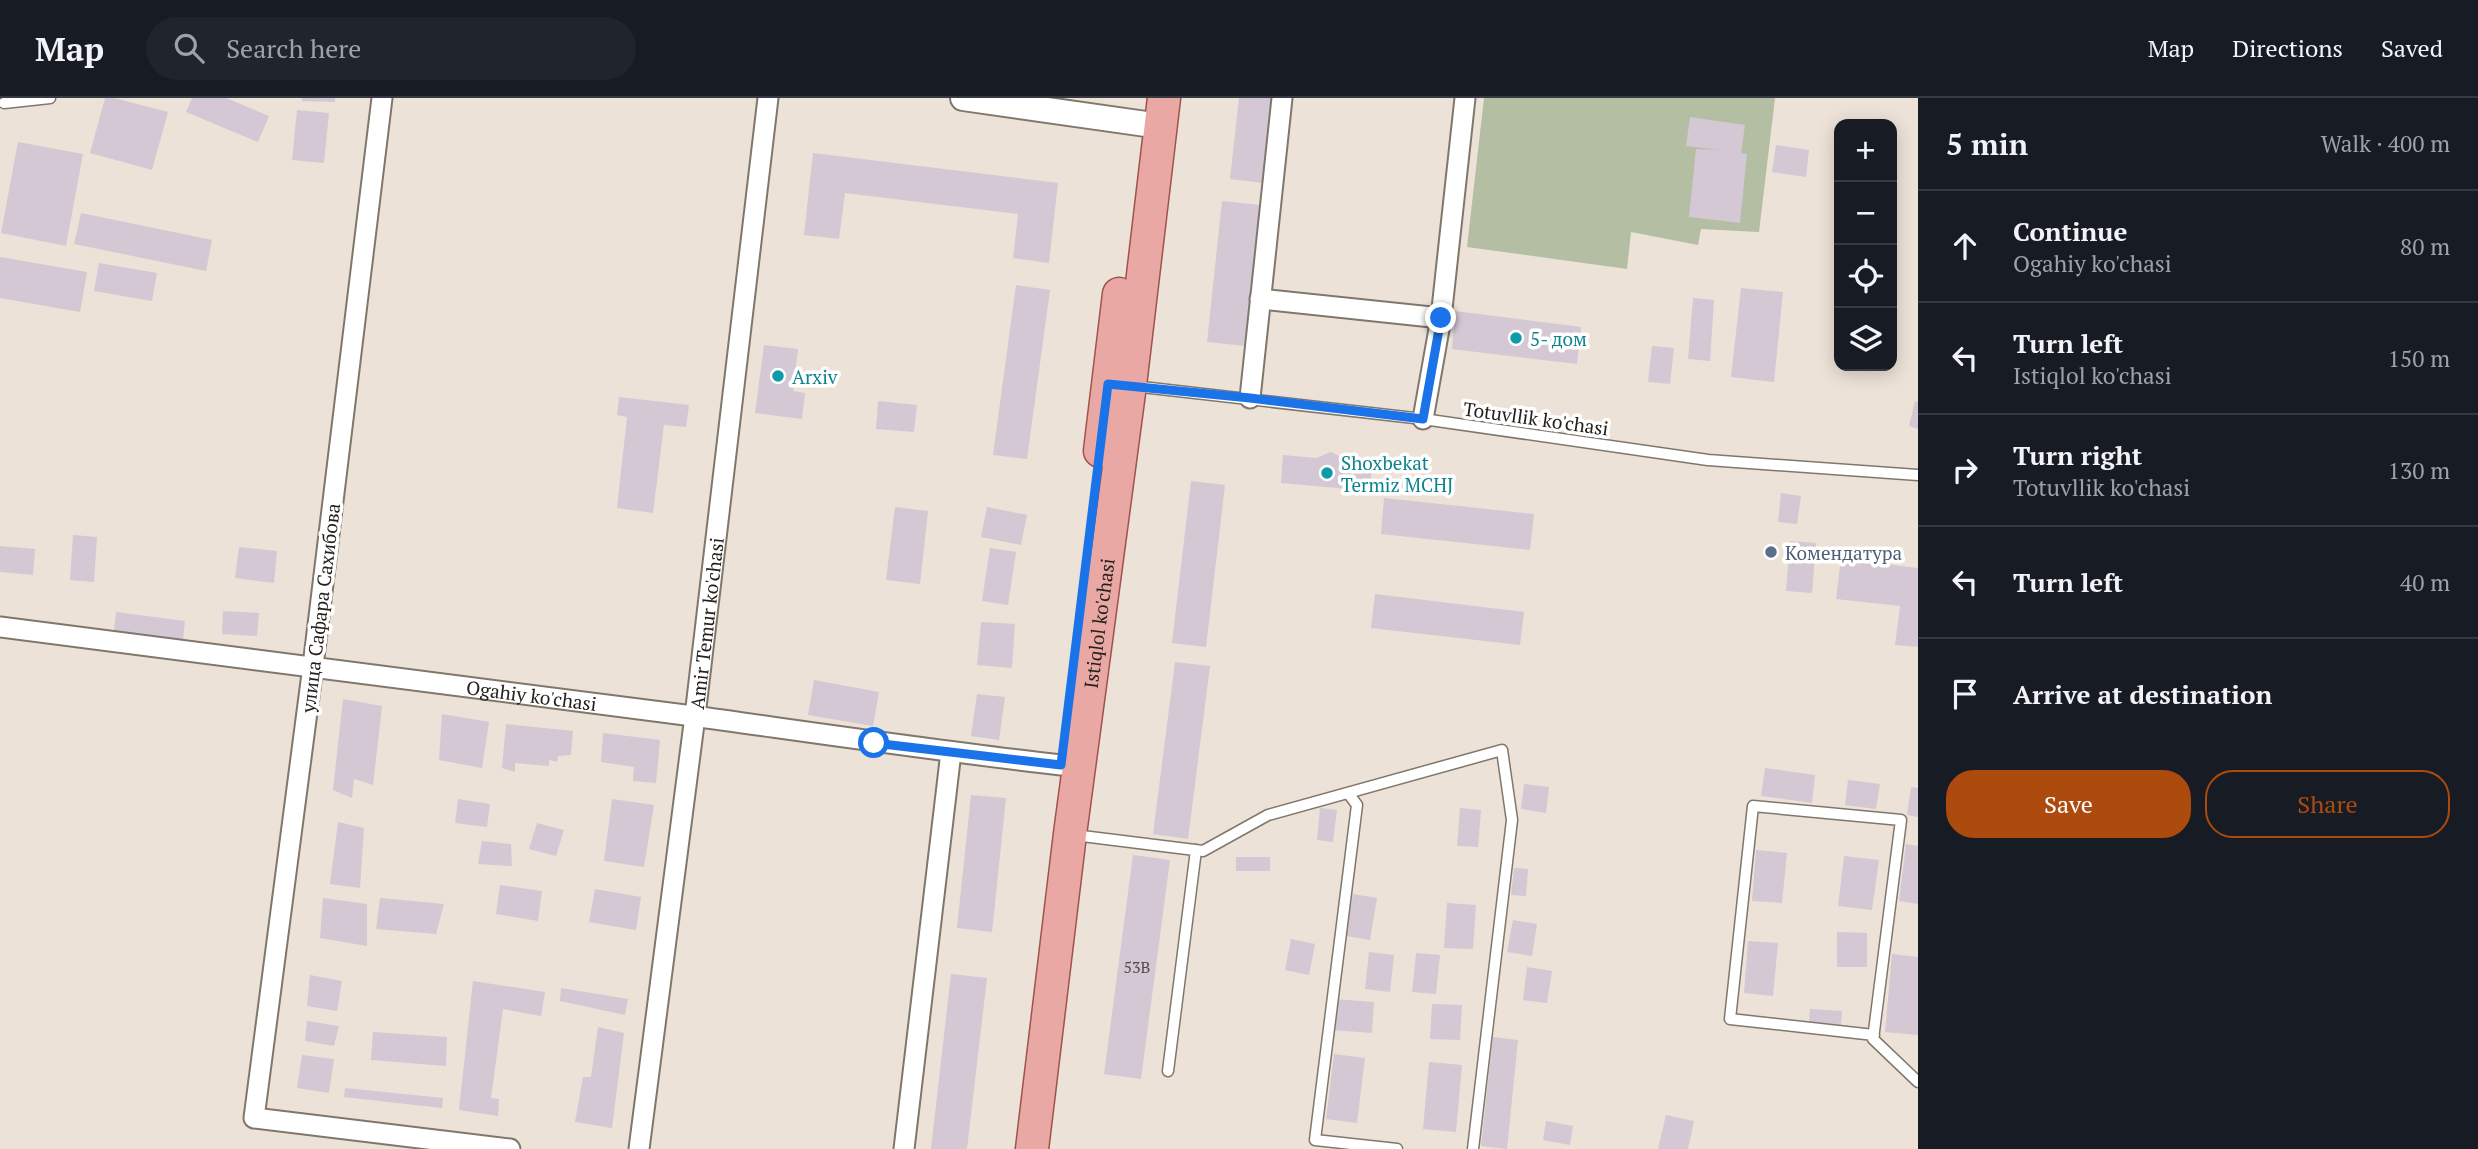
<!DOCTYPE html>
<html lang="en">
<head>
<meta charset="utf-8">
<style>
	:root { --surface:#171b24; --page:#20242c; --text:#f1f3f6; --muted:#9ea1a6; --line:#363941; --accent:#ad4a0e }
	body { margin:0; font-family:"PT Serif",serif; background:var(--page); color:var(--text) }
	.controls { position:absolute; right:21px; top:21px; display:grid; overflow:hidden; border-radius:14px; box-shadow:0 4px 18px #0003 }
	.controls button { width:63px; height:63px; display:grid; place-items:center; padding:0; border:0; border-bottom:2px solid var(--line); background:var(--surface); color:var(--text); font:35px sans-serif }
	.stop { position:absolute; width:21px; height:21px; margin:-16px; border:5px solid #1a73e8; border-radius:50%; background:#fff }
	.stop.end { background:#1a73e8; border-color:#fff; box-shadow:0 2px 7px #0008 }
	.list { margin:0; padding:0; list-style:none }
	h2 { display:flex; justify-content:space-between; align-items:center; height:91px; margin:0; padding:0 28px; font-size:30px }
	h2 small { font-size:23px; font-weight:400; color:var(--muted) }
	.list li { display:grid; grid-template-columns:46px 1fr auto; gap:21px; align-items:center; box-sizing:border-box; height:112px; padding:0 28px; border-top:2px solid var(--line) }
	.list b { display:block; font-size:26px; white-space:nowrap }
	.list p { margin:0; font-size:23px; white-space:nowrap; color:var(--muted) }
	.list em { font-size:23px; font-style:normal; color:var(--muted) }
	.actions { display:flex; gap:14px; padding:21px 28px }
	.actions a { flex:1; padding:16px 0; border:2px solid var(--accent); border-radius:28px; text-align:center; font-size:24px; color:var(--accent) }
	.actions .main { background:var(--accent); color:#fff }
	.icon { flex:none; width:38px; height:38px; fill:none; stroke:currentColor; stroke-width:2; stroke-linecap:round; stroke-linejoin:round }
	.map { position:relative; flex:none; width:1918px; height:1051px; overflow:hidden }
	header { display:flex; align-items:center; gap:42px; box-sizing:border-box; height:98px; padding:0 35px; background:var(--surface); border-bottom:2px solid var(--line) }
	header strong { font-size:33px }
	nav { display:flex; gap:38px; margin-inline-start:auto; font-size:24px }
	.search { width:490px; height:63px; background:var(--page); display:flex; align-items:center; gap:18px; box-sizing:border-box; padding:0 24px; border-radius:38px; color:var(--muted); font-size:26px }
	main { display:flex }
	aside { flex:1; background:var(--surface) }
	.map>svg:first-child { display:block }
</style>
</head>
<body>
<header>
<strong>Map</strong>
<div class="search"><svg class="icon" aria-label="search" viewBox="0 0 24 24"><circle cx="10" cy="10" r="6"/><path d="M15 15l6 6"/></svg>Search here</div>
<nav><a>Map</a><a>Directions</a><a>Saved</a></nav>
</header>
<main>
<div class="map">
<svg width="1918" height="1051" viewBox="0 0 1918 1051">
	<rect width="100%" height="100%" fill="#ede2d7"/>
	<path fill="#b3bea3" d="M1484,0H1775L1759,134L1701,131L1698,147L1631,134L1627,171L1467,149Z"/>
	<path fill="#d3c8d4" d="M105,0H114L168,14L152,72L90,55Z
		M192,0H226L269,18L258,44L186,14Z
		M302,0H335V4L302,3Z
		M1239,0H1272L1263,85L1230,81Z
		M297,12L329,15L324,65L292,62Z
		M1690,19L1745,27L1741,55L1747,56L1740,125L1689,119L1696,51L1719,52L1686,48Z
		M18,44L83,56L66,148L1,135Z
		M1776,47L1809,52L1806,79L1772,74Z
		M813,55L1058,85L1049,165L1013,160L1018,116L845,95L839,141L804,137Z
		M1222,103L1260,107L1246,248L1207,244Z
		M81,115L212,142L206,173L74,146Z
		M0,159L87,174L80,214L0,200Z
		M99,165L157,175L152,203L94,193Z
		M1016,187L1050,192L1027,361L993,357Z
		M1741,190L1783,194L1774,284L1731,279Z
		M1693,200L1714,202L1710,263L1688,261Z
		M1455,213L1581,229L1577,266L1452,251Z
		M764,247L798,251L793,293L805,295L802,321L755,315Z
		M1652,248L1674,250L1670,286L1648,284Z
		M619,299L689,307L686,329L664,327L653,415L617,410L627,319L617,317Z
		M878,303L917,307L914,334L876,331Z
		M1915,303L1918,304V331L1909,328Z
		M1331,354L1349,363L1372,364L1370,393L1281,385L1283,357L1316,360Z
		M1191,383L1225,387L1206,549L1172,545Z
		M1781,395L1801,398L1797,426L1778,424Z
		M1384,400L1534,416L1530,452L1381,436Z
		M895,409L928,413L920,486L886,482Z
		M987,409L1027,417L1021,447L981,439Z
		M73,437L97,439L94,484L70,482Z
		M1790,443L1816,445L1812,495L1786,493Z
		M0,448L35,451L33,477L0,474Z
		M239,449L277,453L274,485L235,480Z
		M990,450L1016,454L1008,507L982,503Z
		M1841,461L1918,470V549L1895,547L1900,508L1836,501Z
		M1375,496L1524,514L1520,547L1371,530Z
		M223,513L259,515L257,538L222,536Z
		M116,514L185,523L183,542L114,533Z
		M981,524L1015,526L1012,570L977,567Z
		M1175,564L1210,568L1188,741L1153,736Z
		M814,582L879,594L873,628L808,617Z
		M977,596L1005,599L999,642L971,638Z
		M343,601L382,608L373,687L354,681L352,700L333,692Z
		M442,616L489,624L482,670L439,662Z
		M506,626L573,633L571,657L558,658L557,664L549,662V668L515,665V674L502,670Z
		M603,635L660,642L656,685L633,683L634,669L601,664Z
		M1765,670L1815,677L1812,705L1761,698Z
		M1848,682L1880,686L1876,711L1845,707Z
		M1524,686L1549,689L1546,715L1521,711Z
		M1911,689L1918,690V719L1907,717Z
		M971,697L1006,700L992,834L957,830Z
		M458,701L490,706L487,729L455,725Z
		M612,701L654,707L644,769L604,763Z
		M1320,710L1337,712L1333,744L1317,742Z
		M1460,710L1481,712L1478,749L1457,748Z
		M338,724L364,730L360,790L330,786Z
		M537,725L564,732L556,758L529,751Z
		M482,743L511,746L512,768L478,766Z
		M1906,746L1918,748V806L1899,803Z
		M1756,752L1787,755L1782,805L1752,803Z
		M1133,757L1170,762L1141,981L1104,976Z
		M1844,758L1879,762L1872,812L1838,808Z
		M1236,759H1270V773H1236Z
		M1514,770L1528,771L1526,798L1511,797Z
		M500,787L542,793L538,823L496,816Z
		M595,791L641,799L636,832L589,824Z
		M1353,796L1377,800L1370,842L1346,838Z
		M323,800L367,806V848L320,840Z
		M380,800L444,806L436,836L376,831Z
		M1447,805L1476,807L1473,851L1444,850Z
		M1513,822L1537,826L1532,858L1507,854Z
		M1837,834L1867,835V869H1837Z
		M1291,841L1315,846L1309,877L1285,872Z
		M1748,843L1778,845L1773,898L1744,895Z
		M1369,854L1394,857L1390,894L1365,891Z
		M1416,855L1440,857L1436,896L1412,894Z
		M1892,856L1918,859V937L1885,934Z
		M1527,869L1552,873L1547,905L1523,902Z
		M951,876L987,880L967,1051H931Z
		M310,877L342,883L337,913L307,908Z
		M473,883L545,894L541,918L503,911L491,1000L499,1001L498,1018L459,1012Z
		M561,890L628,901L625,917L560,903Z
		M1334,901L1374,904L1372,935L1332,932Z
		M1432,906L1462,907L1460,942L1430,941Z
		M1810,911L1842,913L1841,927L1809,925Z
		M307,923L339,928L334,948L305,943Z
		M598,929L624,935L612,1030L575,1024L583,979H591Z
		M373,934L447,939L446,968L371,962Z
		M1493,939L1518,942L1507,1051L1481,1048Z
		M1334,956L1365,960L1357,1025L1326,1021Z
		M302,957L334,961L329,995L297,990Z
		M1429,964L1462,967L1456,1034L1423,1031Z
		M345,990L443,1000L442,1010L344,999Z
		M1666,1017L1694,1023L1688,1051H1658Z
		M1546,1023L1573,1028L1570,1047L1543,1042Z"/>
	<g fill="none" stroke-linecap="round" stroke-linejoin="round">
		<defs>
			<path id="service" d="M4,5L50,0
				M1133,288L1423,321L1708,362L1918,377
				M1348,695L1357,707L1315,1042L1397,1051
				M1074,737L1203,753L1268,717L1502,652L1512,722L1473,1051
				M1874,937L1730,921L1753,708L1901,722L1873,941L1918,984
				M1168,973L1196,752"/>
			<g id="minor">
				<path d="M382,0L313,568L254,1020L510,1051"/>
				<path d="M1260,201L1441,220"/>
				<path d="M1250,300L1282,0"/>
				<path d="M1423,321L1441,220L1465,0"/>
				<path id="s1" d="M0,529C231,558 462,587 693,618C816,635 938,653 1061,667"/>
				<path id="s2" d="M639,1051L695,618L768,0"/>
				<path d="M904,1051L951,654"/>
			</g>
			<path id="tertiary" d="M963,0L1160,28"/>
			<g id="primary">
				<path d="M1100,353L1119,196"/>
				<path id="s3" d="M1032,1051L1070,736L1130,287L1164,0"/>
			</g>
		</defs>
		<use href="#service" stroke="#80776c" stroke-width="13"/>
		<use href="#minor" stroke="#80776c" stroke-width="23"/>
		<use href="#tertiary" stroke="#80776c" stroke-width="28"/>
		<use href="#primary" stroke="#9c534d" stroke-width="35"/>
		<use href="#service" stroke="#fff" stroke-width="10"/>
		<use href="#minor" stroke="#fff" stroke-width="19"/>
		<use href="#tertiary" stroke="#fff" stroke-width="24"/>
		<use href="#primary" stroke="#eaa8a4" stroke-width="32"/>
	</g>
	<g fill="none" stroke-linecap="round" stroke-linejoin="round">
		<path stroke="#1a73e8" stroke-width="9" d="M874,645L1061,667L1108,286L1250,300L1423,321L1441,220"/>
	</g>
	<g fill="#0f9aa8" stroke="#fff" stroke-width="2.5">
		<circle cx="1516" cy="240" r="7"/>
		<circle cx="778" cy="278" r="7"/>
		<circle cx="1327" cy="375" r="7"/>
	</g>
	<circle fill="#5c6f8a" stroke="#fff" stroke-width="2.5" cx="1771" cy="454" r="7"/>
	<g text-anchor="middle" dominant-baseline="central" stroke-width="7" stroke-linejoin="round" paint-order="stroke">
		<g font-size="16" fill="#504b4a">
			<text x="1137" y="869">53B</text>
		</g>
		<g font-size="19" fill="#0d838f" stroke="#fff" text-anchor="start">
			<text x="1530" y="240">5- дом</text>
			<text x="792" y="278">Arxiv</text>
			<text x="1341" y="364">Shoxbekat<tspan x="1341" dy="22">Termiz MCHJ</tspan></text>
		</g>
		<g font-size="19" fill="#24211c" stroke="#fff">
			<text transform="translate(1536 320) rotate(8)">Totuvllik ko'chasi</text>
			<text transform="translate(320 510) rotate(-83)">улица Сафара Сахибова</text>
			<text stroke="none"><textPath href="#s2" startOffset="530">Amir Temur ko'chasi</textPath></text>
			<text stroke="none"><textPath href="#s3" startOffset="530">Istiqlol ko'chasi</textPath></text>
			<text stroke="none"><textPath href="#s1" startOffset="536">Ogahiy ko'chasi</textPath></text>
		</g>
		<g font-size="19" fill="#4e5e75" stroke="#fff" text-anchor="start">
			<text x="1785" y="454">Комендатура</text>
		</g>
	</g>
</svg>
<div class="controls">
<button>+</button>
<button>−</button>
<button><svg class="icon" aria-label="locate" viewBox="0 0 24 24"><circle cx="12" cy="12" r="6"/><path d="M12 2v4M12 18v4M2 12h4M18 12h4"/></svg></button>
<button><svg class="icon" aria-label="layers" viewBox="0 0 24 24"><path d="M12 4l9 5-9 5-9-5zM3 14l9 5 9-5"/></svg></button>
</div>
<div class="stop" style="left:874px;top:645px"></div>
<div class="stop end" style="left:1441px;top:220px"></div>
</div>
<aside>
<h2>5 min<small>Walk · 400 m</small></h2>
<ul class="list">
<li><svg class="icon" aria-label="ahead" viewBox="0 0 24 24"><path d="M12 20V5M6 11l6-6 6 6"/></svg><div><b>Continue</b><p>Ogahiy ko'chasi</p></div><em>80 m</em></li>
<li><svg class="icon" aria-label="left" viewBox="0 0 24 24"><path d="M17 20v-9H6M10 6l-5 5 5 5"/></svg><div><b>Turn left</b><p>Istiqlol ko'chasi</p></div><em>150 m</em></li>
<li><svg class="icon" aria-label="right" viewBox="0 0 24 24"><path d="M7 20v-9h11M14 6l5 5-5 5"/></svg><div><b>Turn right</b><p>Totuvllik ko'chasi</p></div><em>130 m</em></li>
<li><svg class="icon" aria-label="left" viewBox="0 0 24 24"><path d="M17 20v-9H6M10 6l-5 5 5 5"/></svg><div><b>Turn left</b></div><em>40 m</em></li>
<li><svg class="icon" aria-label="arrive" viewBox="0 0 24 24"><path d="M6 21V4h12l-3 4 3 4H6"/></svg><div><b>Arrive at destination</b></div></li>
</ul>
<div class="actions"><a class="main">Save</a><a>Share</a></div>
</aside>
</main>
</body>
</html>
